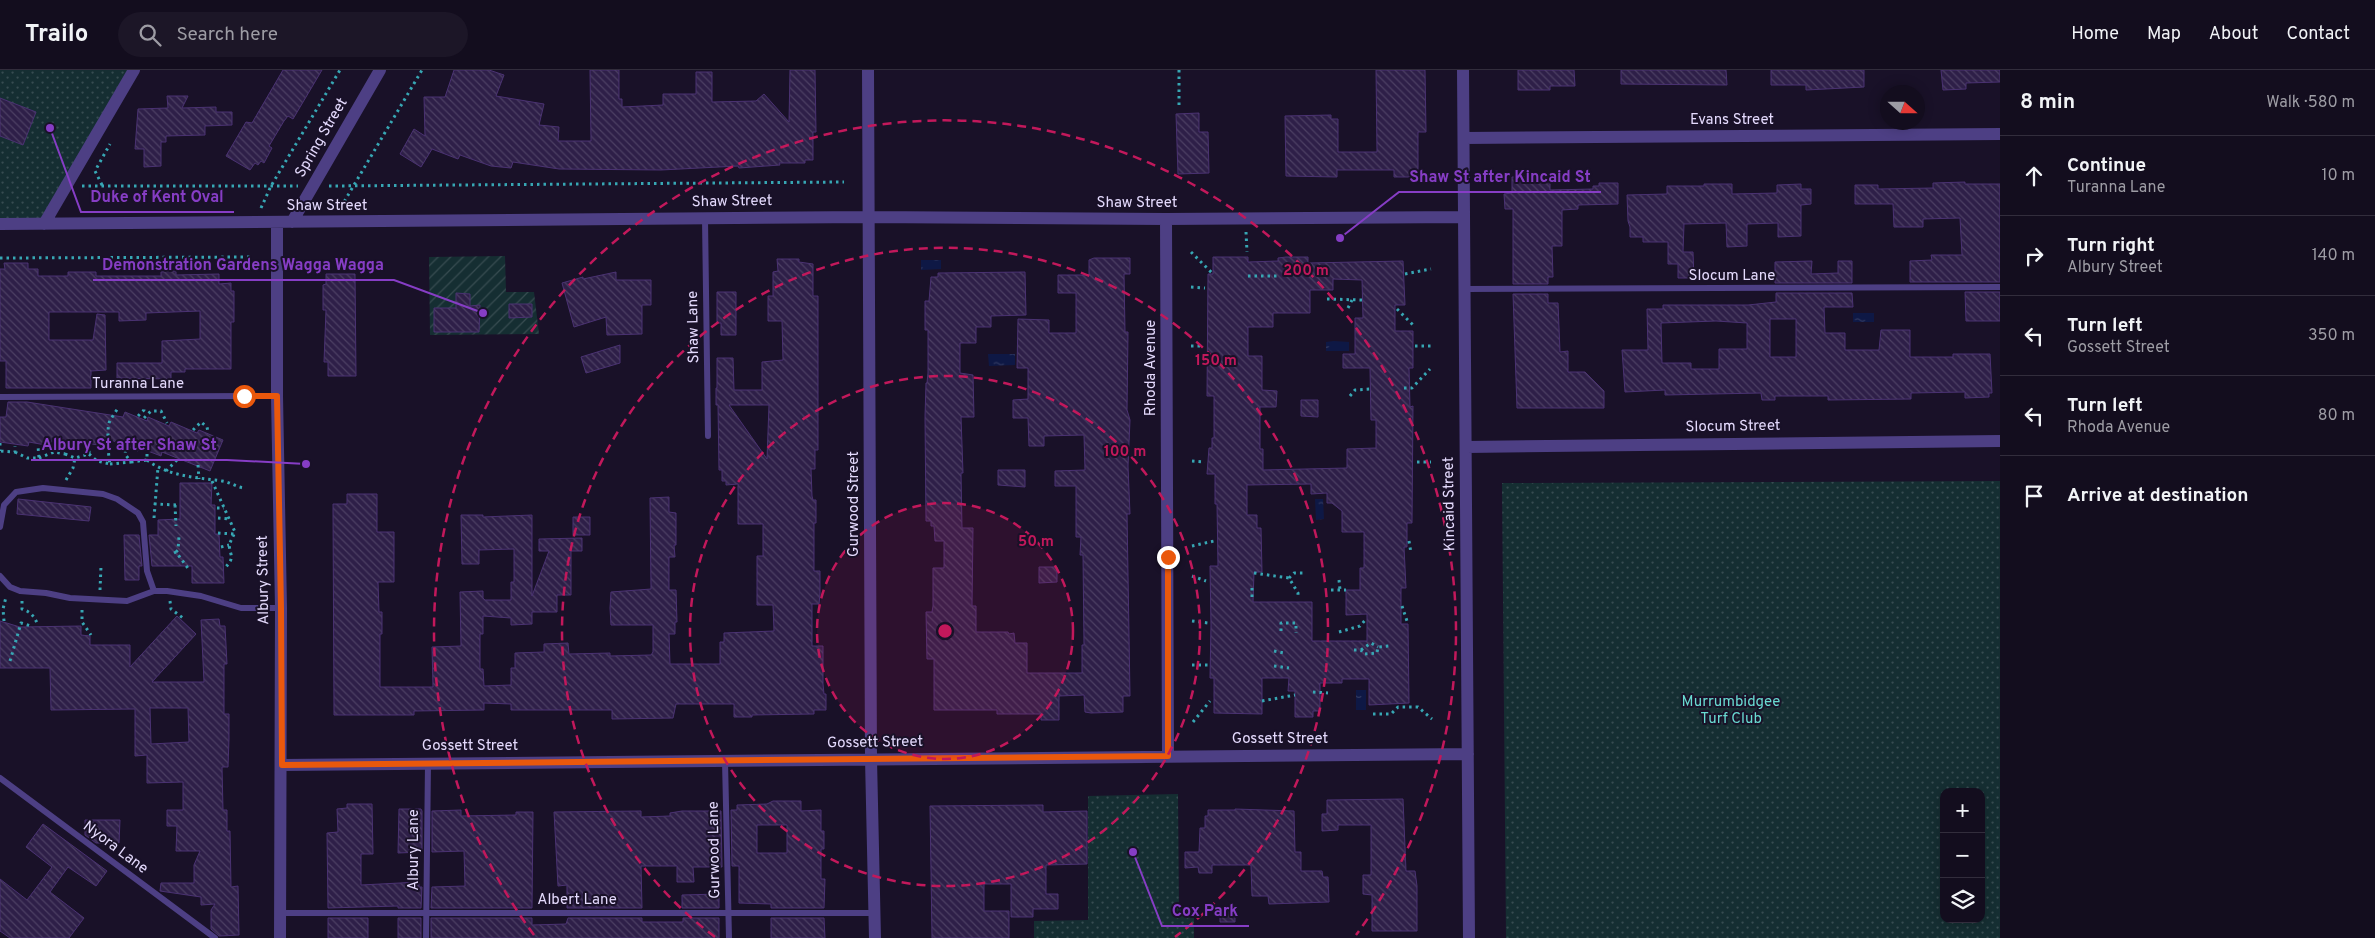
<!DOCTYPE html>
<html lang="en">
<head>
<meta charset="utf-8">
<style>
	:root { --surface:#130d1e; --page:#1c1627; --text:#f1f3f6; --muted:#9d9ca4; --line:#322d3c }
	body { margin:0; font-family:Overpass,sans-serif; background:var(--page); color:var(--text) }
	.controls { position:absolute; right:15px; bottom:15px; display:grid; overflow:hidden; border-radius:10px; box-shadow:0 2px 12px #0003 }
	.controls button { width:45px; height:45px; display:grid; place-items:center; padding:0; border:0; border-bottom:1px solid var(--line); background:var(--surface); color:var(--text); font:25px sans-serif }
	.compass { position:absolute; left:1880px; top:15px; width:45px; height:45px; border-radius:50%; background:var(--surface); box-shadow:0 2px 12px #0003; rotate:111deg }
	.stop { position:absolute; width:15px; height:15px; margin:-11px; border:4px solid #ea580c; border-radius:50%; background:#fff }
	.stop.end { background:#ea580c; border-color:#fff; box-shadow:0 1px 5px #0008 }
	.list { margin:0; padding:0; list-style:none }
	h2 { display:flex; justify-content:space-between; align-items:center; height:65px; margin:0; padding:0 20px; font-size:21px }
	h2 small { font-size:16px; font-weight:400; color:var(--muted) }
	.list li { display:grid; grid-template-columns:32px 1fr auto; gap:15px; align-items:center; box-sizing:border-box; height:80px; padding:0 20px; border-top:1px solid var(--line) }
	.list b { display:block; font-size:19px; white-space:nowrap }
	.list p { margin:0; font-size:16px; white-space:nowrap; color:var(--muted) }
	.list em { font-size:16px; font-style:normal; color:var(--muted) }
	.icon { flex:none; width:28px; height:28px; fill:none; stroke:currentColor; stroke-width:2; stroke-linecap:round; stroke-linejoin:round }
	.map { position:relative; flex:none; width:2000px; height:868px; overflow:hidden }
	header { display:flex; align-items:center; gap:30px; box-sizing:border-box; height:70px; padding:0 25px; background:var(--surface); border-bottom:1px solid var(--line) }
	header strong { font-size:24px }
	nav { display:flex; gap:28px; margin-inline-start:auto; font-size:18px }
	.search { width:350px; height:45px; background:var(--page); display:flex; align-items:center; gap:12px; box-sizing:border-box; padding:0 18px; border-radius:28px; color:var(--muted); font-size:19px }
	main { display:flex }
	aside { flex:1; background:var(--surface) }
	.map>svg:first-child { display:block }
</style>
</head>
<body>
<header>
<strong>Trailo</strong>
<div class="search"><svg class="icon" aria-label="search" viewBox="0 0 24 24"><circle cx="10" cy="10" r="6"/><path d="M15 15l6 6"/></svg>Search here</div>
<nav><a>Home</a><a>Map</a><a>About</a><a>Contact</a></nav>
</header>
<main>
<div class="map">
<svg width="2000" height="868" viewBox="0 0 2000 868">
	<defs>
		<pattern id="park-dots" width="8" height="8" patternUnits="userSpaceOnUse" patternTransform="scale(1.25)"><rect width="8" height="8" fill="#152e32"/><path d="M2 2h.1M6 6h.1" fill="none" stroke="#374c51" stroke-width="1.8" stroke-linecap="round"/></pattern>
		<pattern id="garden-furrows" width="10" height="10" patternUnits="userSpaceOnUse" patternTransform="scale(1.25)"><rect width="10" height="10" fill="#152e32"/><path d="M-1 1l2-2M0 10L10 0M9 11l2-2" fill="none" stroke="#374c51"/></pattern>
		<pattern id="water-ripples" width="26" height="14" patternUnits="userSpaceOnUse" patternTransform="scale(1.25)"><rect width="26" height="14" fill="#0e1845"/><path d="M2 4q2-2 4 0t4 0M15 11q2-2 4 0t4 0" fill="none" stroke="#313961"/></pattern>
		<pattern id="building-back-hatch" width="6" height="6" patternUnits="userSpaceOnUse" patternTransform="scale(1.25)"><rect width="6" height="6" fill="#2e1f48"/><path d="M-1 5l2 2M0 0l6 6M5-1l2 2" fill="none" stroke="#4c3f63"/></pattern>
	</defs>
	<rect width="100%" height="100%" fill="#191128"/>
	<path fill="url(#park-dots)" fill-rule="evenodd" d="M0,0H134L44,154H0Z
		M2000,411V868H1506L1502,413ZM1944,722H1981V849H1944Z
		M1178,724L1179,838H1194V868H1034V851L1088,850V726Z"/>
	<path fill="url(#garden-furrows)" d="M505,186L506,222H534L539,264L430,265L429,187Z"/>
	<path fill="url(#water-ripples)" d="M921,190H941V199L921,200Z
		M1853,243H1874V252H1853Z
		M1334,271L1349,272V281H1326V272Z
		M988,284H1015V295L989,296Z
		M1315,429H1323L1324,449L1316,450Z
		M1356,620H1366V640H1356Z"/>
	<path fill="url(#building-back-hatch)" stroke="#4a3272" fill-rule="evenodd" d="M283,0H322L293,49L288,46L284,51L269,76L272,78L264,93L261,91L258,95L255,93L250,100L226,86L246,52L252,53Z
		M454,0H489L504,5L496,26L544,34L539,55L559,57L558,71H591L590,0H619V29H622V37L663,35V24H696V2H712V32L756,31L764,24L789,52L790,0H815L816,62H813V90H805V93H779L780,95L739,98L738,96L661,100L559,99L513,92L511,98L491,96L460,85L458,89L432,79L421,97L400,84L414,59L425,66L424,27H445Z
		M1376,0H1425L1426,62H1418V107H1394V100H1337V107L1286,106L1285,46L1331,45V49H1338V82H1377Z
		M1518,0H1574L1575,16H1550V20H1518Z
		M1621,0H1726L1727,15L1621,14Z
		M1771,0H1864V17L1806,20V15H1771Z
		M1941,0H2000V12L1966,13V19L1943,20Z
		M167,26H188L182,38L216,37V42H232V55L205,56V65L166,66V72H161V96L144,97V79H135L138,39L168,38Z
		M0,28L36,42L23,75L0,66Z
		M1199,43V62H1208L1209,103L1178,104L1176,44Z
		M1512,107H1550V120L1593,119V116H1599V113H1618V134L1578,135V139L1562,140V176H1552L1553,207H1548V214H1513V139H1505L1504,124L1512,123Z
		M1965,112V114H2000V212H1910V191L1932,190L1931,185H1962L1960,148L1923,149V157H1894L1893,134H1855V115H1878V119L1933,118V113Z
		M1704,114H1732V124L1777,123V115L1801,114V119H1811V134L1801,135V166L1778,167V153L1747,154V176L1727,177L1726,153L1684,154L1683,182H1693L1694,208H1678V194H1668V172H1643V167H1630V157L1628,151L1627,125L1667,124V116H1704Z
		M1213,187H1248V192L1278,191V188L1286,187H1308V193L1403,191L1405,235H1395V261H1413V298H1409L1410,337L1413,336L1412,453H1407V477H1404L1406,518H1401V554H1408L1409,633L1369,635V609H1342V613H1320V641H1313V647H1295V621H1288L1289,608H1262V644L1214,643V608H1210L1211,555L1210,496H1218L1217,434H1215V404H1207L1209,378H1212V368H1214V326H1207L1208,204H1213ZM1333,209L1362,210L1363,248H1355V284H1343V298H1370L1371,350H1376V378L1347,379V398L1263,400V379H1260V337H1276L1277,321L1262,320V286H1248V257H1273V243H1310V220H1333ZM1311,414V424L1327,423V433H1332L1342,441V462H1364V498H1360V520H1346V545L1367,544V571H1312V532H1253L1254,502H1262L1261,458H1257V445H1247V415Z
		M1094,188H1130V204H1124L1125,262H1128L1127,340L1130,350L1128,396L1130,444H1127L1130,626H1123V642L1091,643L1085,642L1084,625L1059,626V650H1041V644H997V640H934V589H927L926,542H932L933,536V498H944V471H935L934,456H931V451H926L925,347L926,313H927L928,303V260H925V231H929L931,207H938V203L1025,202L1026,245L991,246V257H976V273H960V303L973,305L974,347H961L963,403H961L962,458H973L972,536H976V562H1008L1009,564L1014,563L1015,573H1027V603H1082V575H1084L1083,485H1080L1081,467H1076V416H1055V401L1085,400L1084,365L1044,366V376H1029L1028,348H1013V330L1028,329V298H1017L1018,249L1049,250V263H1076V223H1058V205H1089V190Z
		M777,189H799V192L813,194V226H818V380H815V399H811L812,426L813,430H816V453H814V501H820V524L819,534H812V576H823V614L824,624H826V640H814V644L752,645V647H734V634H676L673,648L612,649V640H511V634L484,633V640L414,641V645H334L333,434H347V424H377V462H394V512H378L379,542H382V564H380V617H433L432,577L461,576L460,522L483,521V528L485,530H511V512H514V479L479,480V494H462L461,445H483V447L532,445V526L549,481H539V469L582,468V481H571V525H557V542H532V554L511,555V548L483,546V564H480V599H483L484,616L511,615V598H515V583L544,582V574L568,573L569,584L610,583V586L651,585L653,582V555H611L610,538L611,522L651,519L650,428L669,427V442L676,443V475H674L675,487H669V520H676L677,552H675V564H669L670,594H720V572H724V563L774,561L773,535H757V486H763V454H738V414L726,415V411H722V400H719L718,335H716V318H717V288H733L734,320H762V292L783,290L782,251H768V226H773V202L778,201ZM729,335H769L767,389Z
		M1812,191L1811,204L1838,203V191H1852V213H1775V192Z
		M4,193H28V199H38V206H68V202H96V206H161V202L176,201V205L219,204V214L231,213V221H234V252H231V299H185V302H171V309L117,308V293H162V271L200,269V241L146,243V250L119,251V242H49V270H93L97,244L105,245L106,300L91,301V318H6V291H0V199H5Z
		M616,202V210H651V235H642V264L607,265L606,247L574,257L562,213L583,207V209Z
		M326,204H355L356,306H328V292H324L326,240H323V215L326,214Z
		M717,222H736V265H721V253H717Z
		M1965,222H2000V251H1966Z
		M456,223L470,224V236L480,235L479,262H434V238H456Z
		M1776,223H1852L1853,237H1824L1825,263H1845V280H1879L1881,260H1910V287H1953V284H1990L1992,323H1989V327L1965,328V322L1911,323V329L1828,330V326H1775V330H1762L1761,323L1665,325V320L1625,322L1622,280H1648L1647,239H1663V235H1748L1776,232ZM1770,249H1796V287H1770ZM1716,251L1747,253V279H1719V299H1691V293H1662L1661,253Z
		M1513,224H1548V233H1558L1560,282L1568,281V302H1585L1604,321V338H1517Z
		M509,234H532V247L509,248Z
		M620,275V293L586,303L581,287Z
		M1301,330H1318V347L1301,346Z
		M8,332H27L123,347L125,342L147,351L148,347L169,356L171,352L197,363L199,360L223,370L210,401L162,382L161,386L140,378L138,381L104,367L103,376L81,372L80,376L51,371V376L29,372L28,376L0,372V347H6Z
		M998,400H1025V417L998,415Z
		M180,413H212L211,435H215V464H219L220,487H223L224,513H192V496H152L149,465H158V450L180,449Z
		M18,429L91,437L89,451L17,444Z
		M573,447H590V465H573Z
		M124,465H139L142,496H139V510H125Z
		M1039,497H1057V512L1039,513Z
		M177,546L196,564L152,612H204L201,550L219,549L220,556H225L227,594H224V644H229V669L228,697H222L223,740H227V761H230L231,817L238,816L239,865L219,866L211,859V840L215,834L201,835V827L160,821L161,813H194V795L200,781H176L177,756H167V740H183V712L147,713V685L135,686V639L51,640L50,598H0V551L20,557L81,556V565L90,566V575H130V597ZM150,638H188L189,672L151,674Z
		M1403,729L1406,801H1415L1417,816V861H1372V825L1363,824V805H1371V755H1338V760L1322,761V744H1327V730Z
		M773,731H801V741L821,740V761H824V779H821V809H825L824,838H771V834L739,833V796H732L731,740H737V735L767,734ZM757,755H787V783H757Z
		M347,734H372L373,784H361V815L419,812V817H422L421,838H398V836L328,838L327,763L338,762L337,739L347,738Z
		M1043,735V742L1087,741V794L1046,795V824H1058V839H1033V847H1011V814H984V841H1009V868H932L930,736Z
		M399,739H421L422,741V782L398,783Z
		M1235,739L1294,741L1295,782H1301V801H1322L1323,807H1328L1329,832L1269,834L1268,826H1252L1251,795H1212V803H1199L1198,797L1185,798V782H1199L1200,758H1205V746H1208V740H1235Z
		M461,740V746L516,745V742H533L532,838H431L432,817L465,816L464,781L432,782V741Z
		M641,741V747L670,746V743L682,741H721L722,797H693L694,812H677V796H641L642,838H567V815L558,816L554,742Z
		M85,750H120L119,773H96L85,765Z
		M43,754L107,801L96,816L68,797L50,822L84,848L69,868H10L0,861V809L27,830L52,797L26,777Z
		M719,824V838H682V825Z
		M1220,838H1235V852H1220Z
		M328,848H368V868H328Z
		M398,848H421V868H398Z
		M431,848H532V855L566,854L568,848H642V852H683V848H719V868H431Z
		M771,848H824L825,868H771Z"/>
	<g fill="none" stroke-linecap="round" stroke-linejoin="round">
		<path stroke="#37a7b4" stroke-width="3" stroke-dasharray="2.5 4" stroke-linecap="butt" d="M1179,0V36
			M102,115L95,101L110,74
			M82,116H298
			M329,116L844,112
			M341,137L422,0
			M261,138L271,116L340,0
			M1246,162L1247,182
			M1191,182L1213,204
			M0,188L253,187
			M1405,204L1431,199
			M1248,206H1278
			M1191,217L1205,218
			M1327,229L1362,230
			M1348,238L1352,230
			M1397,239L1413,255
			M1191,276H1203
			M1415,276H1431
			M1404,318H1412L1430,299
			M1350,326L1355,320L1370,319
			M138,346L144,340V337
			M144,348L151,341H161L167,353
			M193,360L201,352L207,357L208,362
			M0,373V381
			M1,381L15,382V376
			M15,382L27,388H39L38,376
			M65,384L75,388L89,384V375
			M89,384L97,391L110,394C108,386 107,360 109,353C111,348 115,343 118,338
			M39,388L54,382L65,384L67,376
			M147,390C170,407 195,407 222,411C230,412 236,417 244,418
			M1192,391L1205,392
			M131,392L147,390V383
			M1417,392H1431
			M110,394L131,392L125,384L126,377
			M198,395L199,409
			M166,401L177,390
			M66,410L73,398L75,388
			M212,411L235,462L229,475C231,488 235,487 224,499
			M154,434L178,435
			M175,435L176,456
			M217,438H224
			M154,448L158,397
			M218,448L229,449
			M218,463L234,464
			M1409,471L1411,483
			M1192,476L1214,471
			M221,477L229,475
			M176,482L178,480L179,466
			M174,483L176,482L190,501
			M1254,503L1289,508L1298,523V527
			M1192,506L1206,511
			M1289,508L1294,503H1306
			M1339,510L1340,520
			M100,520L101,496
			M1331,520H1346
			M1252,527V518
			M22,531V539C31,542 34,546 38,555
			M170,531L171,539L183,548
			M1402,536L1407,551
			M82,540V552L91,565
			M4,551L3,539L6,527
			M1192,551L1208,553
			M1281,561V553H1296V563
			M1339,562L1360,556L1367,548
			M1354,580H1361L1364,584L1377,583L1378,577L1389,576
			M1361,580L1371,573L1378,577
			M1274,581L1284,583
			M10,591L21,553L31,556
			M1192,595H1208
			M1274,596L1289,598
			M1313,622L1328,623
			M1262,631L1295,625
			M1373,644H1391L1398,637H1418L1432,649
			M1193,652L1210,631"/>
		<path stroke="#4d3f84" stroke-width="6" d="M705,149L708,366
			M1465,219L2000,217
			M0,327L277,326
			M0,457L4,435L16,422L43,418L103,424L117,429L138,443L143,452L147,501L154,521
			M0,506L10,517L20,521L46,523L70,528L127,531L154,521H167L201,526L241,538H281
			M725,691L729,868
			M0,708L215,868
			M280,843H875
			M426,868L428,693"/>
		<path stroke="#4d3f84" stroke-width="12" d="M868,0L871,689L875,868
			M1463,0L1469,868
			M1464,68L2000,64
			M1166,149L1168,686
			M277,152V326L281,538L280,868
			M292,152L380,0
			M0,154L868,147L1166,149L1464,147
			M44,154L134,0
			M1466,377L2000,371
			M282,695L1468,684"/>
	</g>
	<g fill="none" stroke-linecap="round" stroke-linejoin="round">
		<path stroke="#ea580c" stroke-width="6" d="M244,326H277L281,538L282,695L1168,686V487"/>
	</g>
	<circle cx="945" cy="561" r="128" fill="#c2185b" fill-opacity=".12"/>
	<g fill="none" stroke="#c2185b" stroke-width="2.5" stroke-dasharray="9 6">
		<circle cx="945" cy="561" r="128"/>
		<circle cx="945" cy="561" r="255"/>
		<path d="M715 867A383 383 0 1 1 1175 867"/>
		<path d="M534 865A511 511 0 1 1 1356 865"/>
	</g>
	<g text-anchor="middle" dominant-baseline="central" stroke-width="4" stroke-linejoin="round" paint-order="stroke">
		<g font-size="15" fill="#e4dafd" stroke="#191128">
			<text x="1732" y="50">Evans Street</text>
			<text transform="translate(322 68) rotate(-60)">Spring Street</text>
			<text transform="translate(732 132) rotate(-1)">Shaw Street</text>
			<text x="1137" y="133">Shaw Street</text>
			<text x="327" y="136">Shaw Street</text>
			<text x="1732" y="206">Slocum Lane</text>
			<text transform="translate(694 257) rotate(-91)">Shaw Lane</text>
			<text transform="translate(1151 298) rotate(-90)">Rhoda Avenue</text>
			<text x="138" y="314">Turanna Lane</text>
			<text transform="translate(1733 357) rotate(-1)">Slocum Street</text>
			<text transform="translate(854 434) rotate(-90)">Gurwood Street</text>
			<text transform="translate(1450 434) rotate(-91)">Kincaid Street</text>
			<text transform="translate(264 510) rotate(-91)">Albury Street</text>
			<text x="1280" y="669">Gossett Street</text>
			<text transform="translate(875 673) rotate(-1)">Gossett Street</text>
			<text x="470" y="676">Gossett Street</text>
			<text transform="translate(115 778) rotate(37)">Nyora Lane</text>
			<text transform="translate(414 780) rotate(-90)">Albury Lane</text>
			<text transform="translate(715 780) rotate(-91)">Gurwood Lane</text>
			<text x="577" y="830">Albert Lane</text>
		</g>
		<g font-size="15" fill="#69dad1" stroke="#191128">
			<text x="1731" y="632">Murrumbidgee<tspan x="1731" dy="17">Turf Club</tspan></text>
		</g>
	</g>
	<circle cx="945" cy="561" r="8" fill="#c2185b" stroke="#191128" stroke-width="2.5"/>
	<g font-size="15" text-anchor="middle" font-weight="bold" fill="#c2185b" stroke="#191128" stroke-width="4" stroke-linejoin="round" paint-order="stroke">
		<text x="1306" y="205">200 m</text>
		<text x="1216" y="295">150 m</text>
		<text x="1125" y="386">100 m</text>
		<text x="1036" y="476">50 m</text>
	</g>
	<path fill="none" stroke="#863dc5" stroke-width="2" d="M1340 168L1399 122H1601M50 58L81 142H234M483 243L394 210H93M306 394L227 390H31M1133 782L1162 856H1249"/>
	<g fill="#863dc5" stroke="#191128" stroke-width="2">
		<circle cx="1340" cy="168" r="5"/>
		<circle cx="50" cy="58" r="5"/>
		<circle cx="483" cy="243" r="5"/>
		<circle cx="306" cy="394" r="5"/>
		<circle cx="1133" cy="782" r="5"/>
	</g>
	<g font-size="16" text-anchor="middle" font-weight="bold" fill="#863dc5" stroke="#191128" stroke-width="4" stroke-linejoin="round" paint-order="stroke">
		<text x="1500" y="112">Shaw St after Kincaid St</text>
		<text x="157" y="132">Duke of Kent Oval</text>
		<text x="243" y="200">Demonstration Gardens Wagga Wagga</text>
		<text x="129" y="380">Albury St after Shaw St</text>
		<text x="1205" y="846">Cox Park</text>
	</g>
</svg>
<div class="controls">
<button>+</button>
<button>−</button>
<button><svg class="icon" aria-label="layers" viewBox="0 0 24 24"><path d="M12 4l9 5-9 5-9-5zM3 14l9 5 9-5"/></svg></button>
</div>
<svg class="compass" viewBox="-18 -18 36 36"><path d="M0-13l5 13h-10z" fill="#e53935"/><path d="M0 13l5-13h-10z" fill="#9d9ca4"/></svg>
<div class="stop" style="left:244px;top:326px"></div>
<div class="stop end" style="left:1168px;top:487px"></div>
</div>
<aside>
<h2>8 min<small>Walk · 580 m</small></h2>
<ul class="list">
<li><svg class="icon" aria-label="ahead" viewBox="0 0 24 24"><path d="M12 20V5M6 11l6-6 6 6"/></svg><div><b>Continue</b><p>Turanna Lane</p></div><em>10 m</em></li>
<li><svg class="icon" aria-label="right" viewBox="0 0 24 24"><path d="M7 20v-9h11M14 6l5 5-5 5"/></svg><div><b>Turn right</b><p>Albury Street</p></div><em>140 m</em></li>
<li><svg class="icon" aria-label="left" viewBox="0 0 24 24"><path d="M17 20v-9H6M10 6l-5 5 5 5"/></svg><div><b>Turn left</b><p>Gossett Street</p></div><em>350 m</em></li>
<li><svg class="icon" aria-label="left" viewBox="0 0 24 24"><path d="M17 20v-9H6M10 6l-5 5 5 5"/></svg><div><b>Turn left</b><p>Rhoda Avenue</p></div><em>80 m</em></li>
<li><svg class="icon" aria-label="arrive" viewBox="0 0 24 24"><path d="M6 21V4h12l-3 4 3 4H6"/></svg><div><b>Arrive at destination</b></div></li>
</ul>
</aside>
</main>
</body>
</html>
